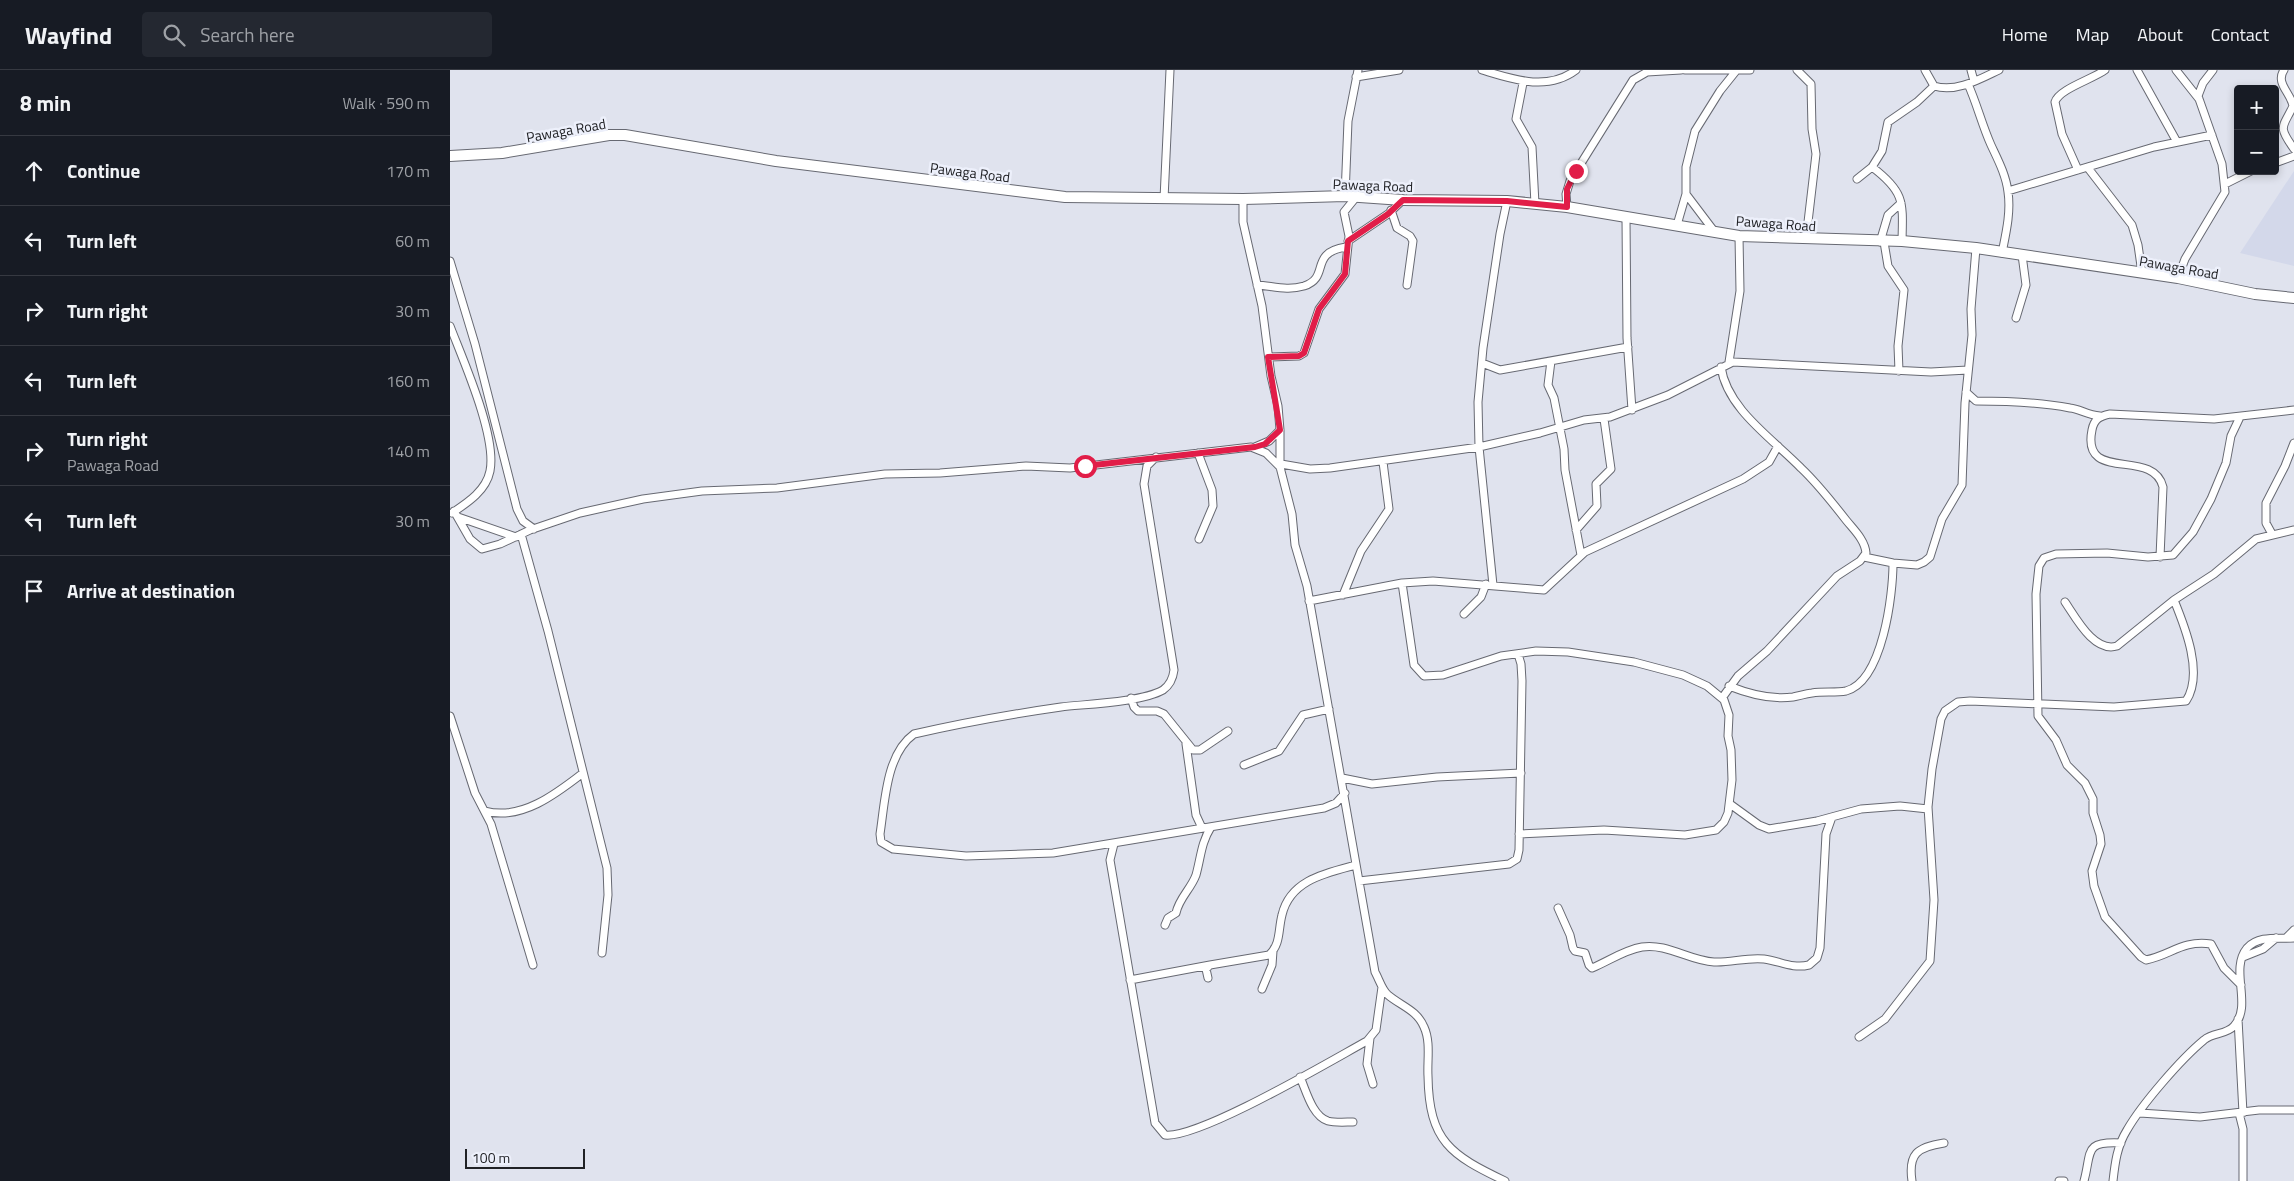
<!DOCTYPE html>
<html lang="en">
<head>
<meta charset="utf-8">
<style>
	:root { --surface:#171b24; --page:#242831; --text:#f1f3f6; --muted:#9ea1a6; --line:#363941 }
	body { margin:0; font-family:"Titillium Web",sans-serif; background:var(--page); color:var(--text) }
	.controls { position:absolute; right:15px; top:15px; display:grid; overflow:hidden; border-radius:5px; box-shadow:0 2px 8px #0003 }
	.controls button { width:45px; height:45px; display:grid; place-items:center; padding:0; border:0; border-bottom:1px solid var(--line); background:var(--surface); color:var(--text); font:25px sans-serif }
	.scale { position:absolute; left:15px; bottom:12px; width:120px; box-sizing:border-box; padding-left:5px; border:2px solid #202125; border-top:0; font-size:14px; line-height:18px; white-space:nowrap; color:#202125; -webkit-text-stroke:4px #edf0fb; paint-order:stroke }
	.stop { position:absolute; width:15px; height:15px; margin:-11px; border:4px solid #e11d48; border-radius:50%; background:#fff }
	.stop.end { background:#e11d48; border-color:#fff; box-shadow:0 1px 5px #0008 }
	.list { margin:0; padding:0; list-style:none }
	h2 { display:flex; justify-content:space-between; align-items:center; height:65px; margin:0; padding:0 20px; font-size:21px }
	h2 small { font-size:16px; font-weight:400; color:var(--muted) }
	.list li { display:grid; grid-template-columns:32px 1fr auto; gap:15px; align-items:center; box-sizing:border-box; height:70px; padding:0 20px; border-top:1px solid var(--line) }
	.list b { display:block; font-size:19px; white-space:nowrap }
	.list p { margin:0; font-size:16px; white-space:nowrap; color:var(--muted) }
	.list em { font-size:16px; font-style:normal; color:var(--muted) }
	.icon { flex:none; width:28px; height:28px; fill:none; stroke:currentColor; stroke-width:2; stroke-linecap:round; stroke-linejoin:round }
	.map { position:relative; flex:none; width:1844px; height:1111px; overflow:hidden }
	header { display:flex; align-items:center; gap:30px; box-sizing:border-box; height:70px; padding:0 25px; background:var(--surface); border-bottom:1px solid var(--line) }
	header strong { font-size:24px }
	nav { display:flex; gap:28px; margin-inline-start:auto; font-size:18px }
	.search { width:350px; height:45px; background:var(--page); display:flex; align-items:center; gap:12px; box-sizing:border-box; padding:0 18px; border-radius:5px; color:var(--muted); font-size:19px }
	main { display:flex }
	aside { flex:1; background:var(--surface) }
	.map>svg:first-child { display:block }
</style>
</head>
<body>
<header>
<strong>Wayfind</strong>
<div class="search"><svg class="icon" aria-label="search" viewBox="0 0 24 24"><circle cx="10" cy="10" r="6"/><path d="M15 15l6 6"/></svg>Search here</div>
<nav><a>Home</a><a>Map</a><a>About</a><a>Contact</a></nav>
</header>
<main>
<aside>
<h2>8 min<small>Walk · 590 m</small></h2>
<ul class="list">
<li><svg class="icon" aria-label="ahead" viewBox="0 0 24 24"><path d="M12 20V5M6 11l6-6 6 6"/></svg><div><b>Continue</b></div><em>170 m</em></li>
<li><svg class="icon" aria-label="left" viewBox="0 0 24 24"><path d="M17 20v-9H6M10 6l-5 5 5 5"/></svg><div><b>Turn left</b></div><em>60 m</em></li>
<li><svg class="icon" aria-label="right" viewBox="0 0 24 24"><path d="M7 20v-9h11M14 6l5 5-5 5"/></svg><div><b>Turn right</b></div><em>30 m</em></li>
<li><svg class="icon" aria-label="left" viewBox="0 0 24 24"><path d="M17 20v-9H6M10 6l-5 5 5 5"/></svg><div><b>Turn left</b></div><em>160 m</em></li>
<li><svg class="icon" aria-label="right" viewBox="0 0 24 24"><path d="M7 20v-9h11M14 6l5 5-5 5"/></svg><div><b>Turn right</b><p>Pawaga Road</p></div><em>140 m</em></li>
<li><svg class="icon" aria-label="left" viewBox="0 0 24 24"><path d="M17 20v-9H6M10 6l-5 5 5 5"/></svg><div><b>Turn left</b></div><em>30 m</em></li>
<li><svg class="icon" aria-label="arrive" viewBox="0 0 24 24"><path d="M6 21V4h12l-3 4 3 4H6"/></svg><div><b>Arrive at destination</b></div></li>
</ul>
</aside>
<div class="map">
<svg width="1844" height="1111" viewBox="0 0 1844 1111">
	<rect width="100%" height="100%" fill="#e0e3ee"/>
	<path fill="#d3d8ea" d="M1844,101V196L1790,183Z"/>
	<g fill="none" stroke-linecap="round" stroke-linejoin="round">
		<defs>
			<path id="minor" d="M1032,0C1062,9 1097,22 1126,0
				M1235,0H1300
				M1347,0L1361,14L1362,59L1366,84L1356,169
				M1475,0L1484,16C1506,23 1530,9 1549,0
				M1521,0L1524,11
				M1687,0L1727,72
				M1726,0L1749,29
				M1834,0C1825,13 1841,23 1843,36C1833,58 1827,55 1844,79
				M906,7L949,0
				M1073,13L1066,49L1082,77L1085,134
				M1518,14C1527,34 1532,55 1541,75C1548,90 1556,105 1558,122C1561,142 1556,163 1552,183
				M1825,93L1844,86
				M1422,97C1455,122 1453,132 1452,171
				M1638,98L1682,155L1688,175L1692,203
				M1628,100L1612,64L1605,32C1609,19 1643,9 1655,0
				M1407,109L1422,97L1432,81L1438,52L1467,32L1484,16
				M1775,114L1801,101
				M1558,121L1704,77L1762,65
				M895,126L898,51L908,0
				M714,129L720,0
				M793,129V152L812,236L821,306L828,336L830,360V397L842,444L845,475L857,516L925,902C929,909 932,920 938,925C951,936 967,940 974,957C981,972 977,991 978,1006C979,1072 1001,1085 1055,1111
				M1117,137L1116,124L1120,111L1183,10L1197,2L1231,0
				M941,140L947,158L960,166L963,171L957,215
				M1176,148L1177,268L1182,340
				M1227,155L1236,124
				M1264,161L1236,124V97L1245,61L1270,21L1286,1
				M898,171L938,144L953,130
				M1430,172L1438,145L1451,133
				M1434,172L1438,196L1454,220L1448,276L1449,301
				M0,191L25,274L67,439L73,451L84,459
				M1728,208L1735,189L1775,122L1772,94L1748,26L1753,13L1763,0
				M807,215C823,216 837,221 854,216C881,207 858,183 896,177
				M1566,248L1576,215L1572,185
				M0,256C13,290 47,366 40,401C36,421 17,433 2,443
				M819,287L849,286L854,283L869,239L895,204L899,166L894,142L907,126
				M1101,291L1098,315L1104,328L1114,379L1115,400L1131,485
				M1279,292L1290,221L1289,166
				M1032,293L1050,300L1178,277
				M1271,297C1277,339 1323,369 1351,398C1368,414 1382,432 1396,450C1404,460 1415,470 1416,483L1410,491L1387,506L1317,581L1288,606L1272,628
				M1516,322L1526,331C1558,331 1588,332 1620,338C1630,339 1637,345 1650,346
				M1790,347L1781,366L1776,393L1761,429L1743,462L1723,485L1698,487L1657,483L1606,484L1594,488L1589,496L1586,524L1588,646L1606,670L1617,695L1635,713L1643,729V743L1650,765L1651,774L1642,801L1644,816L1655,847L1691,887L1696,890C1721,885 1732,870 1761,874L1774,898L1791,915
				M805,377L819,371L830,360
				M748,383L762,420L763,436L749,469
				M706,387L697,396L694,414L724,600C723,608 720,615 713,620C692,632 637,634 611,637C562,644 512,653 464,664C436,684 435,732 430,764L431,772L443,779L516,786L603,783L874,738L886,733L895,723
				M831,394L860,399L880,398L1029,377L1090,363L1134,350L1160,347L1218,325L1283,292L1481,302L1518,300
				M4,441L20,469L32,479L50,474L80,460L130,443L193,429L252,421L327,418L435,404L490,403L576,396L620,398L801,377L816,383L830,397
				M8,447L66,467
				M1126,460L1147,436L1146,414L1161,399L1154,349
				M71,464L98,561L157,798L158,825L152,883
				M1822,464L1816,453V433L1835,396L1844,373
				M1414,487L1443,493L1467,495L1474,492L1480,487L1492,449L1512,415L1515,333L1522,265L1521,239L1526,178
				M1710,487L1713,417C1703,377 1631,414 1642,360C1644,349 1650,346 1660,344L1764,349L1844,340
				M952,513L964,595L974,606L993,605L1051,586L1086,581L1118,582L1184,592L1233,605L1257,616L1274,630L1279,645L1278,666L1281,680L1282,710L1278,743L1274,752L1266,760L1235,765L1154,760L1069,764
				M1043,515L1029,377L1028,332L1033,278L1050,164L1057,131
				M893,525L911,481L939,439L933,392
				M859,531L952,513L983,511L1094,520L1135,482L1293,409L1319,392L1328,376
				M1615,532C1626,548 1644,583 1667,576L1724,530L1764,504L1806,469L1844,460
				M1014,544L1031,527L1036,514
				M1279,616C1299,624 1322,630 1343,627C1349,626 1355,624 1362,623C1373,621 1385,623 1396,621C1433,611 1443,524 1443,493
				M681,628L684,637L688,641H707L714,644L743,680H750L778,661
				M0,646L25,723L41,754L83,895
				M736,674L746,745L752,758
				M794,695L829,681L853,645L879,639
				M892,708L922,714L987,707L1071,703
				M1280,734L1309,755L1319,759L1367,751L1411,739L1450,736L1478,739
				M35,741C71,751 106,724 133,703
				M664,774L660,790L705,1053L715,1065C749,1069 882,990 917,971L926,960L932,917
				M909,811L1059,794L1067,789L1069,780L1072,611L1071,594L1068,584
				M1108,838L1120,865L1123,878L1125,881L1135,883L1139,895L1142,898C1159,891 1174,880 1192,877C1217,873 1240,891 1264,892C1280,893 1297,887 1314,889C1330,891 1342,899 1359,895L1367,888L1370,878L1376,764L1382,747
				M715,855L718,848L726,843C729,828 741,819 746,805C751,787 751,773 761,757
				M1836,868L1844,860
				M1793,887L1813,879L1826,868
				M758,908L756,899L760,895L819,885C831,874 828,860 832,845C840,810 876,803 906,795
				M680,910L760,895
				M812,919L822,895L823,881
				M1788,949L1793,1043
				M1409,967L1435,949L1480,891L1484,830L1478,737L1482,699L1491,649L1495,641L1508,632L1520,631L1664,637L1736,631C1754,604 1735,557 1724,530
				M920,968L917,994L923,1014
				M850,1007C856,1020 862,1046 878,1051C885,1053 896,1052 903,1052
				M1690,1043L1750,1047L1809,1040H1844
				M1789,1043L1793,1059V1111
				M1462,1111C1458,1084 1467,1077 1494,1073
				M1609,1111H1614
				M1634,1111C1642,1082 1633,1071 1671,1073
				M1663,1111C1665,1093 1667,1076 1677,1060C1692,1034 1731,989 1754,970C1763,962 1776,965 1784,956C1803,935 1779,900 1797,878C1809,865 1828,869 1844,868"/>
			<path id="secondary" d="M0,86L52,83L159,65H175L326,91L615,127L793,129L895,126L953,130L1057,131L1117,137L1289,166L1452,171L1526,178L1728,208L1805,224L1844,228"/>
		</defs>
		<use href="#minor" stroke="#676972" stroke-width="9"/>
		<use href="#secondary" stroke="#676972" stroke-width="12"/>
		<use href="#minor" stroke="#fff" stroke-width="7"/>
		<use href="#secondary" stroke="#fff" stroke-width="10"/>
	</g>
	<g fill="none" stroke-linecap="round" stroke-linejoin="round">
		<path stroke="#e11d48" stroke-width="6" d="M635,396L805,377L815,374L830,360L818,287L849,286L854,283L869,239L895,204L898,171L938,144L953,130L1057,131L1117,137V119L1126,101"/>
	</g>
	<g text-anchor="middle" dominant-baseline="central" stroke-width="5" stroke-linejoin="round" paint-order="stroke">
		<g font-size="14" fill="#202125" stroke="#edf0fb">
			<text transform="translate(116 60) rotate(-10)">Pawaga Road</text>
			<text transform="translate(520 102) rotate(7)">Pawaga Road</text>
			<text transform="translate(923 115) rotate(2)">Pawaga Road</text>
			<text transform="translate(1326 153) rotate(4)">Pawaga Road</text>
			<text transform="translate(1729 197) rotate(10)">Pawaga Road</text>
		</g>
	</g>
</svg>
<div class="controls">
<button>+</button>
<button>−</button>
</div>
<div class="scale">100 m</div>
<div class="stop" style="left:635px;top:396px"></div>
<div class="stop end" style="left:1126px;top:101px"></div>
</div>
</main>
</body>
</html>
